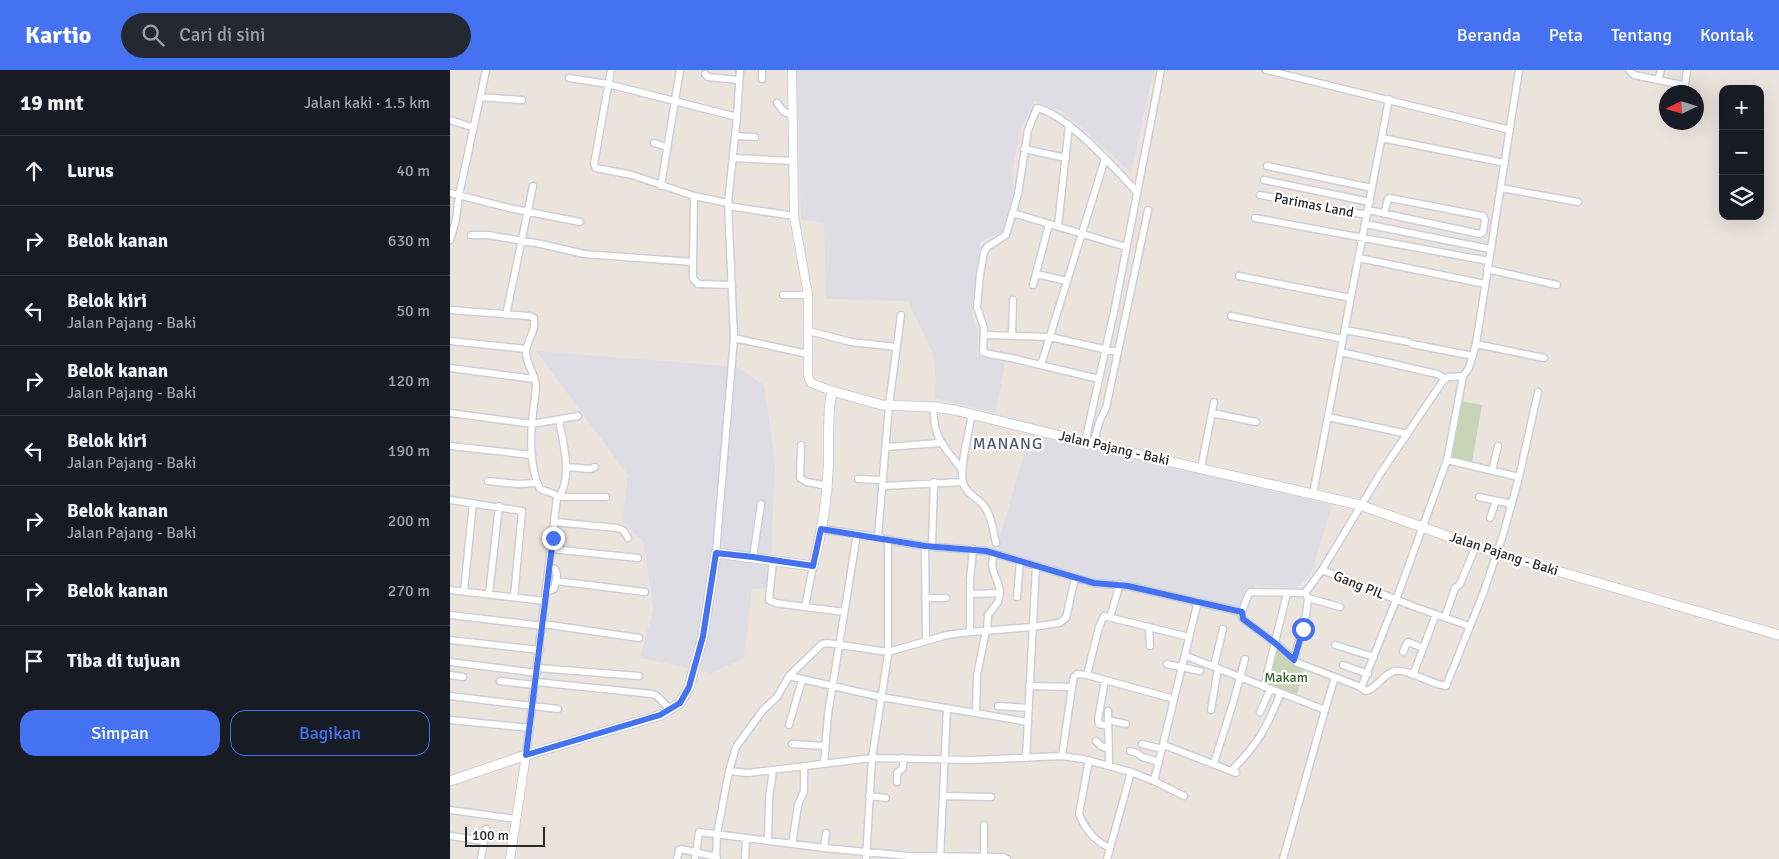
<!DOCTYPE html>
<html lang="id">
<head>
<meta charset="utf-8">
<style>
	:root { --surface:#171b24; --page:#242831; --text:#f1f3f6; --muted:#9ea1a6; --line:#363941; --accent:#4472f1 }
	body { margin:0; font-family:Signika,sans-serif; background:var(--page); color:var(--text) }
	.controls { position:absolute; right:15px; top:15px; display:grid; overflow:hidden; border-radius:10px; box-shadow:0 5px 20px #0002 }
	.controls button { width:45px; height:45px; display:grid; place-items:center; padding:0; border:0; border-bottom:1px solid var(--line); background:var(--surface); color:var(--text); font:25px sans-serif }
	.compass { position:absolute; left:1209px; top:15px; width:45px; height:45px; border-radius:50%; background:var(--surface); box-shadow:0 5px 20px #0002; rotate:266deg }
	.scale { position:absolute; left:15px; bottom:12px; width:80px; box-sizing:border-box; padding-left:5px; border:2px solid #2a2a2a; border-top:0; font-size:14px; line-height:18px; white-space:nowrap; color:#2a2a2a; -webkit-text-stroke:4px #fff; paint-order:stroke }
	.stop { position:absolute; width:15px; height:15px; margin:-11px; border:4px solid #4472f1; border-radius:50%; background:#fff }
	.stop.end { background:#4472f1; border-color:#fff; box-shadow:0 1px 5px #0008 }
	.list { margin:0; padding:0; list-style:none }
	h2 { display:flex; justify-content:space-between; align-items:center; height:65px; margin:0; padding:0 20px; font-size:21px }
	h2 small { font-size:16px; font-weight:400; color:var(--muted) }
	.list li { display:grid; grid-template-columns:32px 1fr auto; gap:15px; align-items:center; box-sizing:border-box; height:70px; padding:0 20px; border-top:1px solid var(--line) }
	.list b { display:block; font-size:19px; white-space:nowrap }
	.list p { margin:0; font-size:16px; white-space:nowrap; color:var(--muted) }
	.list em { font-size:16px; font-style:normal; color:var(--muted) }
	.actions { display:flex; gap:10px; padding:15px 20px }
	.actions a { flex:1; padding:11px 0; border:1px solid var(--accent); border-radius:15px; text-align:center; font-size:18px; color:var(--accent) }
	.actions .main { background:var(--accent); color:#fff }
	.icon { flex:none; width:28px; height:28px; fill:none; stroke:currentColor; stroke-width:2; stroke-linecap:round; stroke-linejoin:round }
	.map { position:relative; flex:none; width:1329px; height:789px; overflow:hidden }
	header { display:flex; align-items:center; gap:30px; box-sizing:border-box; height:70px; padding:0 25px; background:var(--accent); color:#fff }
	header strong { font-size:24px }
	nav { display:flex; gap:28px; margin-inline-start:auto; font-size:18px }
	.search { width:350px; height:45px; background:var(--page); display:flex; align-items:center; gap:12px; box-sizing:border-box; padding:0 18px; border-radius:28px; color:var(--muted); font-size:19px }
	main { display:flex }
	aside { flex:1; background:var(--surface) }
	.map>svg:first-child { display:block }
</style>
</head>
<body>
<header>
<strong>Kartio</strong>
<div class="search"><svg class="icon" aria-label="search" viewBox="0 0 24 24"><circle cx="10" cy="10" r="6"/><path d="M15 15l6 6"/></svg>Cari di sini</div>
<nav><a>Beranda</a><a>Peta</a><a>Tentang</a><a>Kontak</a></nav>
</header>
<main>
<aside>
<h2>19 mnt<small>Jalan kaki · 1.5 km</small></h2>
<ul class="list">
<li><svg class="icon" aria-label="ahead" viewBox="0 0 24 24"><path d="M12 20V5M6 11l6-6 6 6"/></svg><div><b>Lurus</b></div><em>40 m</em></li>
<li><svg class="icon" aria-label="right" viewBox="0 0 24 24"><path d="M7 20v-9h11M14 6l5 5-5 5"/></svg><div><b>Belok kanan</b></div><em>630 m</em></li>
<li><svg class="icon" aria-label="left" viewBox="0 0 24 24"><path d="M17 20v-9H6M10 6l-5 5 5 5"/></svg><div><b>Belok kiri</b><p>Jalan Pajang - Baki</p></div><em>50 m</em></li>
<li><svg class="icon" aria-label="right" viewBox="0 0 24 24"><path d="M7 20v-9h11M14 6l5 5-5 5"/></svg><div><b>Belok kanan</b><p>Jalan Pajang - Baki</p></div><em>120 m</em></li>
<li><svg class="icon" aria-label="left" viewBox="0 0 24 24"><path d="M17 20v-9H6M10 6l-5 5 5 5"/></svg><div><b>Belok kiri</b><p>Jalan Pajang - Baki</p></div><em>190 m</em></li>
<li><svg class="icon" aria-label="right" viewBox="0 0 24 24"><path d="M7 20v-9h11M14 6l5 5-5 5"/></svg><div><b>Belok kanan</b><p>Jalan Pajang - Baki</p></div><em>200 m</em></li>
<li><svg class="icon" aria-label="right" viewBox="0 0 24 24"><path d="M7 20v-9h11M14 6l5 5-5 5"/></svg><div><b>Belok kanan</b></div><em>270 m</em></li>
<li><svg class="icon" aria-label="arrive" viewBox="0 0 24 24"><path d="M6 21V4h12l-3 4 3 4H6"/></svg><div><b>Tiba di tujuan</b></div></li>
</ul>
<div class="actions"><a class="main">Simpan</a><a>Bagikan</a></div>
</aside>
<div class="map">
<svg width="1329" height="789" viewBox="0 0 1329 789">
	<rect width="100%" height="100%" fill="#ebe4dd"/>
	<path fill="#dedde4" d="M347,0H704L681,103L616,43L585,31L570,59L562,104L565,120L552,162L531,172L521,242L528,263L527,286L555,292L546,343L485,328L486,311L483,284L458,231L376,229L374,153L351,150Z
		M86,281L287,297L314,315L325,392L320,518L302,519L294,588L262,603L190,588L203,540L194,473L172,451L178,405Z
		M580,364L882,435L861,504L847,518L805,515L791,544L610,503L545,483Z"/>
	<path fill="#c7d4b5" d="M1010,331L1032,335L1022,392L1000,388Z
		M826,578L854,599L846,628L816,616Z"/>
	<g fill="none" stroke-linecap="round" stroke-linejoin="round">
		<defs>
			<path id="minor" d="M161,0L144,94L146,98L182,105L244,126L278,133
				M816,0L1060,60
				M1179,0L1184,5L1232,15L1235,14L1237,0
				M255,4L258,7L288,10
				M119,8L158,14L287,47L278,133L284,268L266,483
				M312,9V0
				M1208,10L1211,0
				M30,27L72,30
				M327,33L333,41L343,46
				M287,47L290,0
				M0,50L22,57
				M285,66L305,67
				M932,68L1055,93
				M204,73L217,77
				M574,79L616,88
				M283,88L343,91
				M817,96L922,118
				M814,110L920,132
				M211,116L230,0
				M1051,118L1128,132
				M0,123L59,138L130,152
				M810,125L917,145
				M278,136L344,146
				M918,140L1030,164L1033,162L1035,150L1033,146L940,128L938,129L934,144
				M563,143L676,177
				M805,148L1039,191
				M915,154L1040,179
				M608,156L619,55
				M21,165H38L91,174L134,184L243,192V208L248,214L282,215
				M0,170L6,150L9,125L36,0
				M909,188L1035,214
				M243,192L244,126
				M1037,199L1107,215
				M586,204L617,211
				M789,206L901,228
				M583,215L599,154
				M333,225H358
				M0,240L79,246L84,248C86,263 77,269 76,282C76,295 85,303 86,315C86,324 84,333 83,342C80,367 79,396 90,419L104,424L107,427L76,685
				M56,245L83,116
				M781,246L893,269
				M895,260L959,272
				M359,261L401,272L447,277
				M534,265L600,267L667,282
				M562,265L563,230
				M284,268L358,284
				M0,271L76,279
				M962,274L1023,286
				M1026,274L1094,288
				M891,282L987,304L996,309
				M591,295L655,89
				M0,298L84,309
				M649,309L561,288L539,284L533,282L534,258L527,237L530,205L534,182L537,177L556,165L568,124L578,60L587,38C617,44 665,99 687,122
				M484,337C482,368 495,377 512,400
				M0,343L82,354L128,346
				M762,343L806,352
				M522,344C519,360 509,400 513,413C517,425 527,427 534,436C542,446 543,461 546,473
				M878,347L958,364
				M635,372L665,237L711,0
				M643,374L650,350L656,338L698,140
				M351,375L350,408L357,412L377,416
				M0,376L82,385
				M436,377L490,373
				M997,390L1069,407
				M116,397L140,399L145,397
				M751,398L764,332
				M1042,401L1048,376
				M408,409L433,410
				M38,411L67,414L87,413
				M433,416L513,412
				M863,424L939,29
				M107,427H156
				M109,427C123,405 113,374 109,350
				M1029,427L1062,434
				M0,430L72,441L64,527
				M1040,448L1046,431
				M105,452L167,458L173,460L178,468
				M371,459L428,467
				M438,470L475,476L536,481L644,513L678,516L792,542
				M475,476L476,571
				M482,476L484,412
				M102,479L188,488
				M303,487L311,434
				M323,490L319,530L326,533L355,537L363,496
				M872,500L965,537L1019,556
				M106,511L195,522
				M0,520L95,531
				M14,521L23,433
				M96,522L104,519L107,505L105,499L99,497
				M39,524L49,436
				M520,524L550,523C549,505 538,504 544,483
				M567,527L570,491
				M475,528H496
				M858,528L890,537
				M355,537L394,542
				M0,545L93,556
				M660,547L670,514
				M995,547L1005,518L1010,514L1026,476
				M93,554L189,568
				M699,557L700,576
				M537,561L538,545L548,532L550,523
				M520,562V510L523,479
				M0,570L90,580
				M885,575L924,587
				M953,582L957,573L958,572L973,578
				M736,586L875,640L885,607L908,616L916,621C927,618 932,606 942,602C955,596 981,615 996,616L1033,524L1053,465L1069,407L1088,322
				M844,589L856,545L858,528L855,523
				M0,592L87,603
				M717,594L750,601
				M893,595L918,604
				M764,596L773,559
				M88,598L189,606
				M0,605L13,607
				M637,605L649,557L654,546L739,567
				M963,605L986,544
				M339,606L431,627L578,652
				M885,607L848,593L825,573L793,549L791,544L799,523L801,522L855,523L872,500L930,404L993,311L998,307L1013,306
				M655,610L648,650L649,654L658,656
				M50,611L85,615
				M86,612L202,624L207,626L217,636
				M579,616L622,617
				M814,617L837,523
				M911,618L946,530L997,390L1013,306L1019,298L1026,274L1069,0
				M0,626L108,639
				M548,636L579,638
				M761,640L768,598
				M658,641L659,695
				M810,642L820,620
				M526,643L527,605L536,561
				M0,650L80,658
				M658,650L676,654
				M339,655L352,610
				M646,671L651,676L659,679
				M342,674L375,676
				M692,674L712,679
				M714,675L786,703
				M680,681L687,683L692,687L709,692
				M612,686L622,617L624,607L627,604L637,605L724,629
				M576,688L586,496
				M639,690L629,744C635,759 646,772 660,778
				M764,693L783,633L795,589
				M374,694L378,644L407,464
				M279,701L297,703L422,688L521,690L612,686L633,689L681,702L704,711L734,726
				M781,701C807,675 817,658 830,624
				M704,711L748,531
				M447,712V703L453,698V688
				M419,726L436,728
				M494,726L541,727
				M0,740L66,749
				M534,755V787
				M0,766L34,771
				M318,771L319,728L323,700
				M342,774L348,735L354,721V696
				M374,778L376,763
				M31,789L36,759
				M227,789L229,780L231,779L267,787
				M245,789L249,762L374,778L459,786L552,787L557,789
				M266,789L267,764L279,701L286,677L313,640L327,627L339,606L372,574L377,573L438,582L497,565L520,562L582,557L609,553L616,548L625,508
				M295,789L296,769
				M416,789L422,688L438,585V470L428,467L439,335L451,245
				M490,789L497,638
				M657,789L681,702
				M833,789L875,640"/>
			<path id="tertiary" d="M342,0L344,146L358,225V306L361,313L382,321
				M60,789L76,685"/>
			<path id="secondary" d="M0,711L76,685L211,645L230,633L239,617L253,566L266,483L363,496C371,465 377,433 378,401C380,374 376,348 382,321L432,335L484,337L505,340L643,374L910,435L1045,483L1329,565"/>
		</defs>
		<use href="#minor" stroke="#cbcfdb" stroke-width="9"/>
		<use href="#tertiary" stroke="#cbcfdb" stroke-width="10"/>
		<use href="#secondary" stroke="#cbcfdb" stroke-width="11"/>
		<use href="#minor" stroke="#fff" stroke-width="6"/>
		<use href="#tertiary" stroke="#fff" stroke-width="8"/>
		<use href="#secondary" stroke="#fff" stroke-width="9"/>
	</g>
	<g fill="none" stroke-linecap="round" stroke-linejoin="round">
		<path stroke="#4472f1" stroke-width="6" d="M103,468L76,685L210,645L230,633L239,617L253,566L266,483L303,487L363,496L371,459L475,476L536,481L644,513L678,516L792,542L793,549L825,573L844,590L853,559"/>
	</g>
	<g text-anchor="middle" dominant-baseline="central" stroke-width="4.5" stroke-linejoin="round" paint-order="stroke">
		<g font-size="14" fill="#2a2a2a" stroke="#fff">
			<text transform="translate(864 135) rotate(11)">Parimas Land</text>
			<text transform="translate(664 378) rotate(13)">Jalan Pajang - Baki</text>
			<text transform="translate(1054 484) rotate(18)">Jalan Pajang - Baki</text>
			<text transform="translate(909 515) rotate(22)">Gang PIL</text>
		</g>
		<g font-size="14" fill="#32641d" stroke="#fff">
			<text x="836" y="607">Makam</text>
		</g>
		<g font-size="16" letter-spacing="1" fill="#4c5879" stroke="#fff">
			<text x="558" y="374">MANANG</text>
		</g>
	</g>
</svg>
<div class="controls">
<button>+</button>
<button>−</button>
<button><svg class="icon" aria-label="layers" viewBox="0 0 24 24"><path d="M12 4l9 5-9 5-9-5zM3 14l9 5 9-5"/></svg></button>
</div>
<svg class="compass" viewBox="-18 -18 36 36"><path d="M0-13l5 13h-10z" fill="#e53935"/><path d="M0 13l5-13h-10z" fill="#9ea1a6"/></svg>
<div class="scale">100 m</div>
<div class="stop" style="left:853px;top:559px"></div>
<div class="stop end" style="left:103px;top:468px"></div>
</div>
</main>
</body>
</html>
